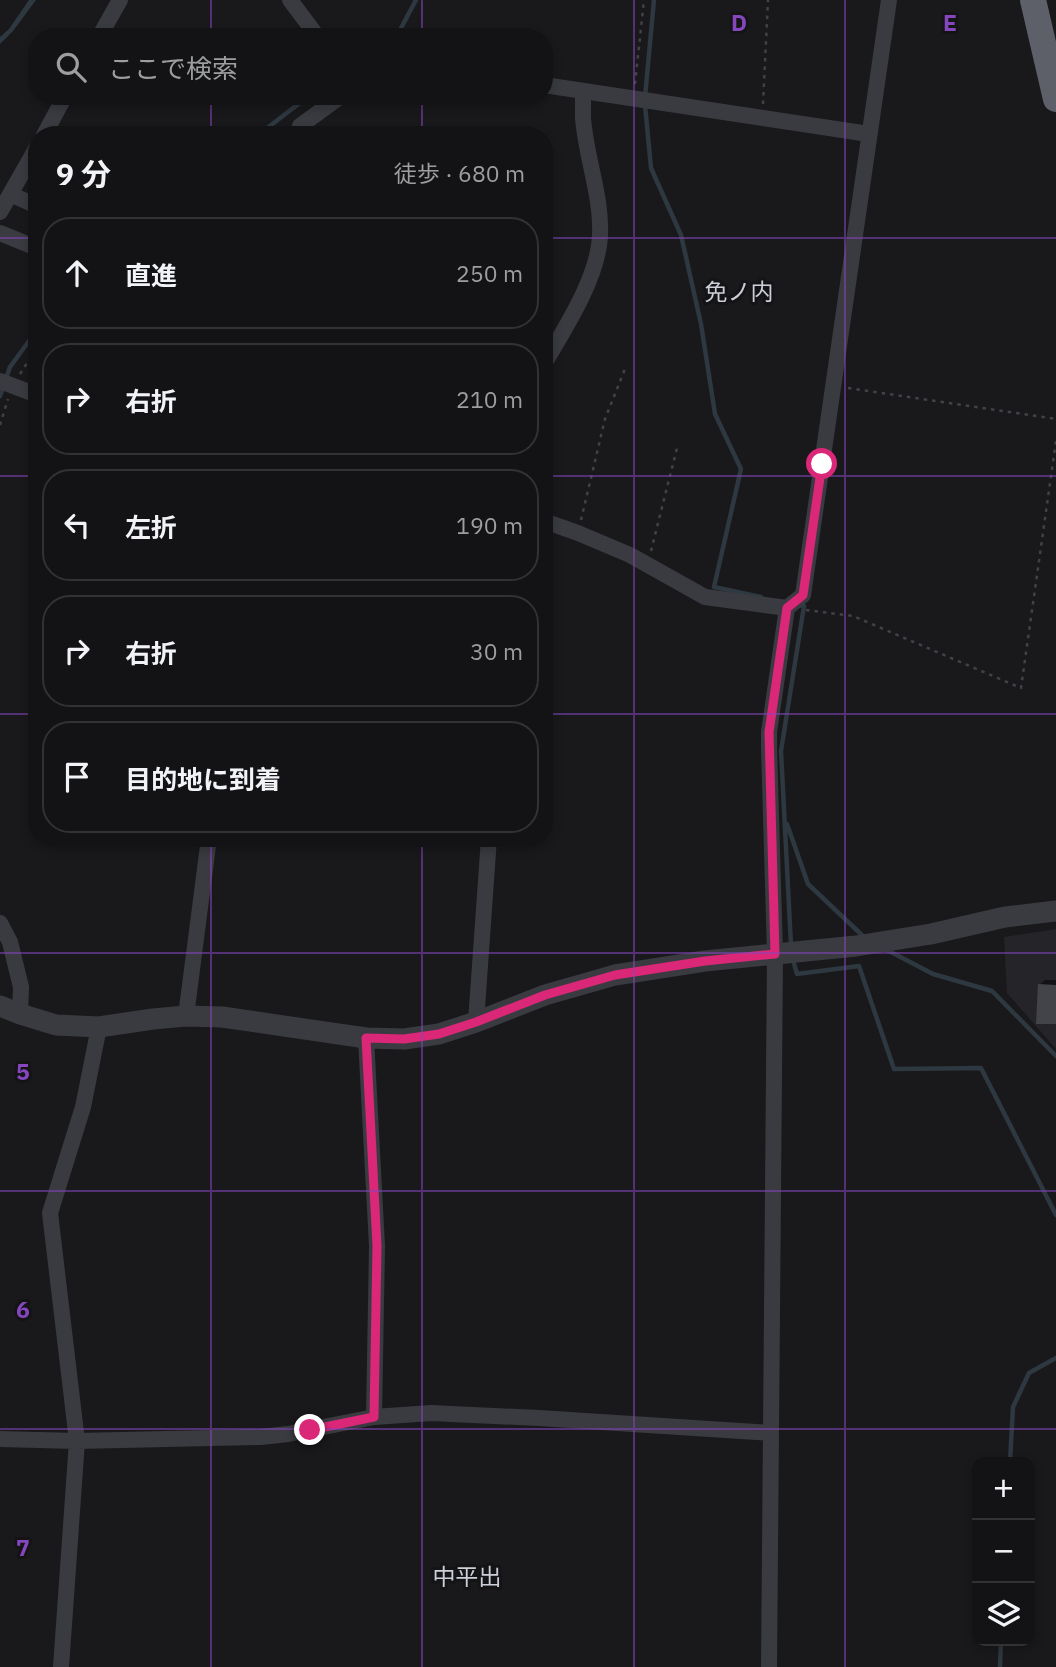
<!DOCTYPE html>
<html lang="ja">
<head>
<meta charset="utf-8">
<style>
	:root { --surface:#131315; --page:#202022; --text:#f1f3f6; --muted:#9d9ea0; --line:#323234 }
	body { margin:0; font-family:"IBM Plex Sans","Noto Sans JP",sans-serif; background:var(--page); color:var(--text) }
	.controls { position:absolute; right:21px; bottom:21px; display:grid; overflow:hidden; border-radius:14px; box-shadow:0 4px 10px #0003 }
	.controls button { width:63px; height:63px; display:grid; place-items:center; padding:0; border:0; border-bottom:2px solid var(--line); background:var(--surface); color:var(--text); font:35px sans-serif }
	.stop { position:absolute; width:21px; height:21px; margin:-16px; border:5px solid #db2777; border-radius:50%; background:#fff }
	.stop.end { background:#db2777; border-color:#fff; box-shadow:0 2px 7px #0008 }
	.list { margin:0; padding:0; list-style:none }
	h2 { display:flex; justify-content:space-between; align-items:center; height:91px; margin:0; padding:0 28px; font-size:30px }
	h2 small { font-size:23px; font-weight:400; color:var(--muted) }
	.list li { display:grid; grid-template-columns:46px 1fr auto; gap:21px; align-items:center; box-sizing:border-box; height:112px; margin:0 14px 14px; padding:0 14px; border:2px solid var(--line); border-radius:28px }
	.list b { display:block; font-size:26px; white-space:nowrap }
	.list em { font-size:23px; font-style:normal; color:var(--muted) }
	.icon { flex:none; width:38px; height:38px; fill:none; stroke:currentColor; stroke-width:2; stroke-linecap:round; stroke-linejoin:round }
	.map { position:relative; flex:none; width:1056px; height:1667px; overflow:hidden }
	.search { position:absolute; background:var(--surface); box-shadow:0 4px 10px #0003; left:28px; top:28px; width:525px; height:77px; display:flex; align-items:center; gap:18px; box-sizing:border-box; padding:0 24px; border-radius:28px; color:var(--muted); font-size:26px }
	.panel { position:absolute; background:var(--surface); box-shadow:0 4px 10px #0003; left:28px; top:126px; width:525px; height:721px; border-radius:28px }
	.map>svg:first-child { display:block }
</style>
</head>
<body>
<div class="map">
<svg width="1056" height="1667" viewBox="0 0 1056 1667">
	<rect width="100%" height="100%" fill="#19191c"/>
	<path fill="#252529" d="M1056,929V1049L1007,993L1004,937Z"/>
	<path fill="#2e3840" d="M29,0H36L13,31L0,44V37L9,29Z"/>
	<path fill="#0007" d="M1045,980H1056V1023L1039,985Z"/>
	<g fill="none" stroke-linecap="round" stroke-linejoin="round">
		<path stroke="#2e3840" stroke-width="4.5" d="M390,37L400,30L416,0
			M645,97L654,0
			M645,105L651,168L681,235L701,324L715,414L741,469L714,587L761,597
			M258,135L309,96
			M0,396L10,367L37,330
			M787,824L808,884L864,937
			M791,945L781,751L804,606L797,605
			M887,950L933,974L992,991L1056,1056
			M793,960L797,974L859,966L894,1069L981,1068L1056,1215
			M1010,1462L1013,1407L1029,1373L1056,1358
			M1000,1667L1001,1641"/>
	</g>
	<path fill="#434449" d="M1038,984L1056,985V1024H1036Z"/>
	<g fill="none" stroke-linecap="round" stroke-linejoin="round">
		<path stroke="#404248" stroke-width="2.5" stroke-dasharray="3.5 5" stroke-linecap="butt" d="M635,84L644,0
			M763,104L768,0
			M20,374L37,347
			M848,388L1056,419
			M0,425L8,399
			M581,520L605,419L625,369
			M651,551L677,448
			M806,610L853,616L1021,688L1056,441"/>
		<path stroke="#3a3b41" stroke-width="16" d="M290,0L317,36
			M99,37L120,0
			M544,85L869,134
			M44,135L65,96
			M297,135L300,126L341,96
			M10,194L37,206
			M0,212L37,147
			M0,233L37,248
			M544,364C565,328 598,278 600,236C602,196 586,158 583,118C583,109 583,100 583,91
			M0,381L37,395
			M544,521L578,533L630,555L705,597L787,608
			M0,923L10,942L21,987L20,1014
			M186,1016L209,838
			M476,1022L489,838
			M366,1038L377,1246L374,1417
			M0,1439L77,1441L261,1437L288,1434L374,1417L431,1413L539,1418L771,1433
			M61,1667L77,1441L50,1213L83,1107L99,1027
			M769,1667L775,954L769,747V732L787,608L803,595L889,0"/>
		<path stroke="#3a3b41" stroke-width="21" d="M0,1006L20,1014L56,1025L99,1027L153,1019L186,1016L222,1017L366,1038L404,1039L439,1034L476,1022L545,995L615,975L705,961L856,946L931,934L1005,917L1056,911"/>
		<path stroke="#5e6069" stroke-width="26" d="M1033,0L1056,99"/>
	</g>
	<g fill="none" stroke-linecap="round" stroke-linejoin="round">
		<path stroke="#db2777" stroke-width="9" d="M310,1430L374,1417L377,1246L366,1038L404,1039L439,1034L476,1022L545,995L615,975L705,961L775,954L769,732L787,608L803,595L822,464"/>
	</g>
	<path fill="none" stroke="#8546be" stroke-width="2" stroke-opacity="0.55" d="M211,0V37M422,0V37M634,0V1667M845,0V1667M211,96V135M422,96V135M0,238H37M544,238H1056M0,476H37M544,476H1056M0,714H37M544,714H1056M211,838V1667M422,838V1667M0,953H1056M0,1191H1056M0,1429H1056"/>
	<g text-anchor="middle" dominant-baseline="central" stroke-width="6" stroke-linejoin="round" paint-order="stroke">
		<g font-size="23" fill="#cccfd7" stroke="#141417">
			<text x="739" y="291">免ノ内</text>
			<text x="467" y="1576">中平出</text>
		</g>
	</g>
	<g font-size="23" text-anchor="middle" font-weight="bold" fill="#8546be" stroke="#141417" stroke-width="6" stroke-linejoin="round" paint-order="stroke">
		<text x="739" y="31">D</text>
		<text x="950" y="31">E</text>
		<text x="23" y="1080">5</text>
		<text x="23" y="1318">6</text>
		<text x="23" y="1556">7</text>
	</g>
</svg>
<div class="controls">
<button>+</button>
<button>−</button>
<button><svg class="icon" aria-label="layers" viewBox="0 0 24 24"><path d="M12 4l9 5-9 5-9-5zM3 14l9 5 9-5"/></svg></button>
</div>
<div class="stop" style="left:822px;top:464px"></div>
<div class="stop end" style="left:310px;top:1430px"></div>
<div class="search"><svg class="icon" aria-label="search" viewBox="0 0 24 24"><circle cx="10" cy="10" r="6"/><path d="M15 15l6 6"/></svg>ここで検索</div>
<section class="panel">
<h2>9 分<small>徒歩 · 680 m</small></h2>
<ul class="list">
<li><svg class="icon" aria-label="ahead" viewBox="0 0 24 24"><path d="M12 20V5M6 11l6-6 6 6"/></svg><div><b>直進</b></div><em>250 m</em></li>
<li><svg class="icon" aria-label="right" viewBox="0 0 24 24"><path d="M7 20v-9h11M14 6l5 5-5 5"/></svg><div><b>右折</b></div><em>210 m</em></li>
<li><svg class="icon" aria-label="left" viewBox="0 0 24 24"><path d="M17 20v-9H6M10 6l-5 5 5 5"/></svg><div><b>左折</b></div><em>190 m</em></li>
<li><svg class="icon" aria-label="right" viewBox="0 0 24 24"><path d="M7 20v-9h11M14 6l5 5-5 5"/></svg><div><b>右折</b></div><em>30 m</em></li>
<li><svg class="icon" aria-label="arrive" viewBox="0 0 24 24"><path d="M6 21V4h12l-3 4 3 4H6"/></svg><div><b>目的地に到着</b></div></li>
</ul>
</section>
</div>
</body>
</html>
